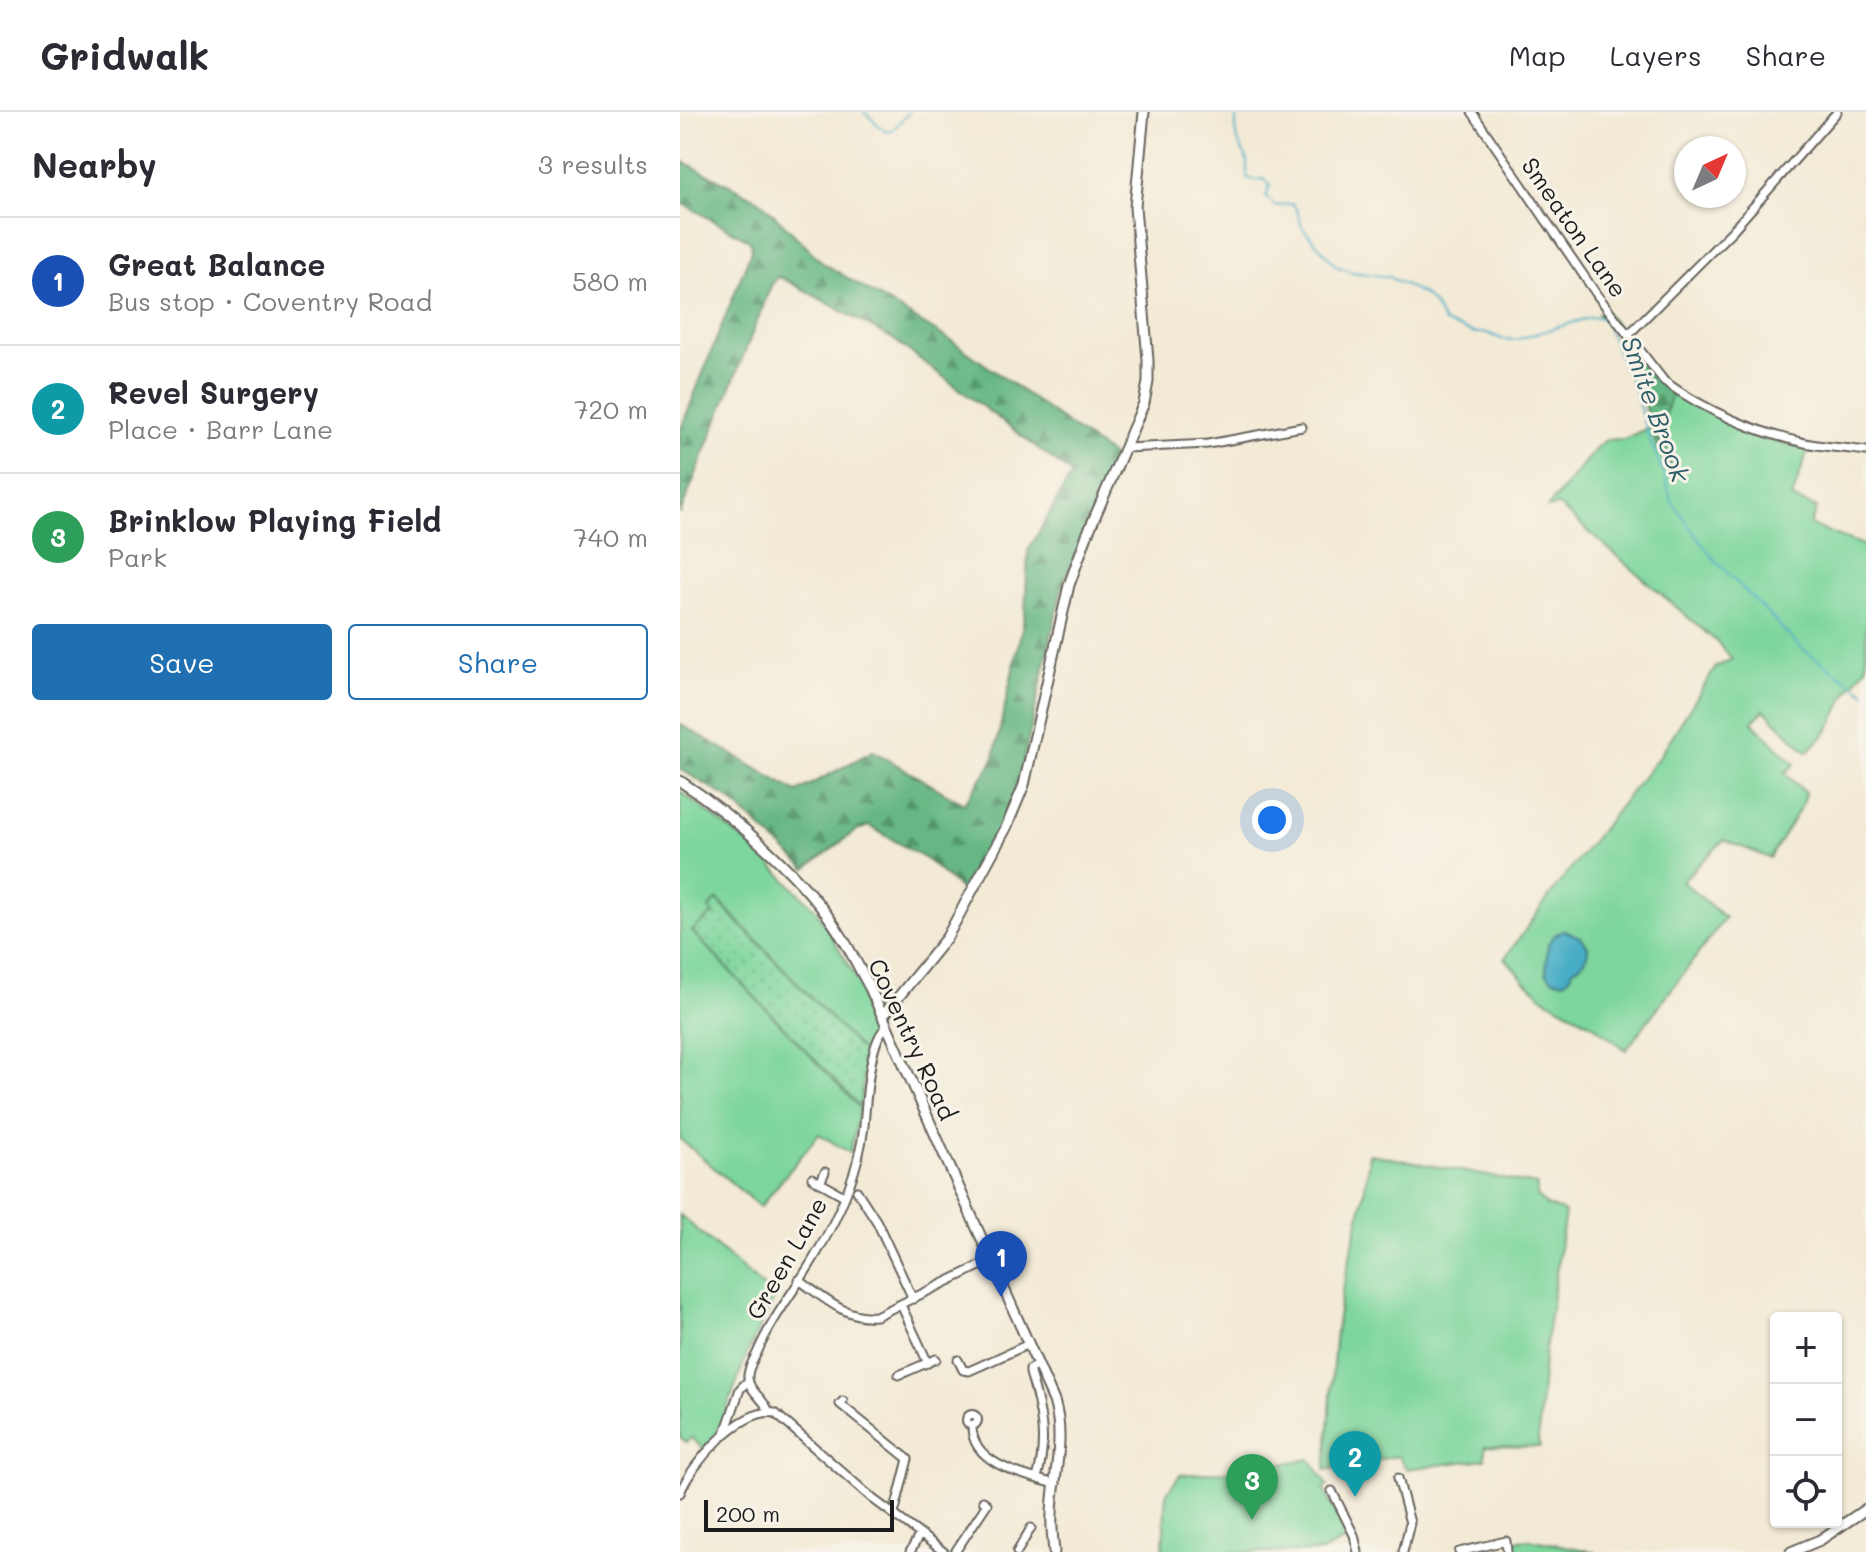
<!DOCTYPE html>
<html lang="en">
<head>
<meta charset="utf-8">
<style>
	:root { --surface:#fff; --page:#f2f2f3; --text:#2b2b33; --muted:#7c7c81; --line:#e1e1e2; --accent:#1f6fb2 }
	body { margin:0; font-family:Mali,sans-serif; background:var(--page); color:var(--text) }
	.controls { position:absolute; right:24px; bottom:24px; display:grid; overflow:hidden; border-radius:8px; box-shadow:0 2px 6px #0004 }
	.controls button { width:72px; height:72px; display:grid; place-items:center; padding:0; border:0; border-bottom:2px solid var(--line); background:var(--surface); color:var(--text); font:40px sans-serif }
	.compass { position:absolute; left:994px; top:24px; width:72px; height:72px; border-radius:50%; background:var(--surface); box-shadow:0 2px 6px #0004; rotate:44deg }
	.scale { position:absolute; left:24px; bottom:20px; width:190px; box-sizing:border-box; padding-left:8px; border:4px solid #1c1c1c; border-top:0; font-size:22px; line-height:28px; white-space:nowrap; color:#1c1c1c; -webkit-text-stroke:6px #f7f3e8; paint-order:stroke }
	.you { position:absolute; left:592px; top:708px; width:28px; height:28px; margin:-20px; border:6px solid #fff; border-radius:50%; background:#1a73e8; box-shadow:0 0 0 12px #1a73e833 }
	.badge { display:grid; place-items:center; width:52px; height:52px; border-radius:50%; background:var(--accent); color:#fff; font-size:26px; font-weight:700 }
	.pin { position:absolute; translate:-50% -66px; filter:drop-shadow(0 2px 4px #0008) }
	.pin::after { content:''; position:absolute; top:42px; width:28px; height:24px; background:inherit; clip-path:polygon(0 0,100% 0,50% 100%) }
	.list { margin:0; padding:0; list-style:none }
	h2 { display:flex; justify-content:space-between; align-items:center; height:104px; margin:0; padding:0 32px; font-size:34px }
	h2 small { font-size:26px; font-weight:400; color:var(--muted) }
	.list li { display:grid; grid-template-columns:52px 1fr auto; gap:24px; align-items:center; box-sizing:border-box; height:128px; padding:0 32px; border-top:2px solid var(--line) }
	.list b { display:block; font-size:30px; white-space:nowrap }
	.list p { margin:0; font-size:26px; white-space:nowrap; color:var(--muted) }
	.list em { font-size:26px; font-style:normal; color:var(--muted) }
	.actions { display:flex; gap:16px; padding:24px 32px }
	.actions a { flex:1; padding:18px 0; border:2px solid var(--accent); border-radius:8px; text-align:center; font-size:28px; color:var(--accent) }
	.actions .main { background:var(--accent); color:#fff }
	.icon { flex:none; width:44px; height:44px; fill:none; stroke:currentColor; stroke-width:2; stroke-linecap:round; stroke-linejoin:round }
	.map { position:relative; flex:none; width:1186px; height:1440px; overflow:hidden }
	header { display:flex; align-items:center; gap:48px; box-sizing:border-box; height:112px; padding:0 40px; background:var(--surface); border-bottom:2px solid var(--line) }
	header strong { font-size:38px }
	nav { display:flex; gap:44px; margin-inline-start:auto; font-size:28px }
	main { display:flex }
	aside { flex:1; background:var(--surface) }
	.map>svg:first-child { display:block }
</style>
</head>
<body>
<header>
<strong>Gridwalk</strong>
<nav><a>Map</a><a>Layers</a><a>Share</a></nav>
</header>
<main>
<aside>
<h2>Nearby<small>3 results</small></h2>
<ul class="list">
<li><span class="badge" style="background:#1a4fb4">1</span><div><b>Great Balance</b><p>Bus stop · Coventry Road</p></div><em>580 m</em></li>
<li><span class="badge" style="background:#0f9aa8">2</span><div><b>Revel Surgery</b><p>Place · Barr Lane</p></div><em>720 m</em></li>
<li><span class="badge" style="background:#2e9e5b">3</span><div><b>Brinklow Playing Field</b><p>Park</p></div><em>740 m</em></li>
</ul>
<div class="actions"><a class="main">Save</a><a>Share</a></div>
</aside>
<div class="map">
<svg width="1186" height="1440" viewBox="0 0 1186 1440">
	<defs>
		<pattern id="forest-firs" width="22" height="20" patternUnits="userSpaceOnUse" patternTransform="scale(2)"><rect width="22" height="20" fill="#66b783"/><path d="M5 1l3.5 6h-7zM16 11l3.5 6h-7z" fill="#53946a"/></pattern>
		<pattern id="garden-dots" width="8" height="8" patternUnits="userSpaceOnUse" patternTransform="scale(2)"><rect width="8" height="8" fill="#7dd69b"/><path d="M2 2h.1M6 6h.1" fill="none" stroke="#6bb785" stroke-width="1.8" stroke-linecap="round"/></pattern>
	</defs>
	<rect width="100%" height="100%" fill="#f7f3e8"/>
	<filter id="ink" filterUnits="userSpaceOnUse"><feTurbulence type="fractalNoise" baseFrequency=".0125" numOctaves="2"/><feDisplacementMap in="SourceGraphic" scale="16" xChannelSelector="R" yChannelSelector="G"/><feConvolveMatrix kernelMatrix="1 2 1 2 8 2 1 2 1" color-interpolation-filters="sRGB"/></filter>
	<filter id="wash" filterUnits="userSpaceOnUse"><feTurbulence type="fractalNoise" baseFrequency=".006" numOctaves="4" result="noise"/><feDisplacementMap in="SourceGraphic" scale="32" xChannelSelector="R" yChannelSelector="G"/><feGaussianBlur stdDeviation="1.8" result="paint"/><feColorMatrix in="noise" values="0 0 0 0 0 0 0 0 0 0 0 0 0 0 0 0 0 1.4 0 .05"/><feComposite in="paint" operator="in"/></filter>
	<g filter="url(#wash)">
		<rect width="100%" height="100%" fill="#f3ead5"/>
		<path fill="#7dd69b" stroke="#4c795c" stroke-width="2" d="M993,280L1086,327L1128,337L1112,386L1137,396L1130,413L1186,434V555L1168,579L1148,619L1127,640L1084,598L1072,610L1115,652L1105,661L1125,680L1122,693L1090,746L1044,728L1002,769L1045,806L946,938L913,913L864,886L845,869L825,846L880,770L981,642L1036,555L1052,547L1038,531L879,394L867,396L918,334L926,328L944,327L972,314L978,338L982,306Z
			M0,679L74,736L136,798L196,899L198,913L189,941L183,940L38,788L29,796L34,801L12,819L180,996L170,1041L139,1022L80,1095L0,1027Z
			M689,1042L857,1073V1085L867,1094L885,1100L864,1246L858,1328L860,1335L805,1334V1347L727,1357L718,1344L645,1358C652,1305 650,1252 659,1199C667,1145 685,1096 689,1042Z
			M0,1103L95,1185L68,1239L39,1319L24,1338L12,1326L6,1330L0,1325Z
			M630,1347L648,1374L644,1377L668,1427L641,1440H485L483,1433L486,1382L500,1363L565,1358Z
			M848,1427L916,1440H831L833,1429Z"/>
		<path fill="url(#forest-firs)" stroke="#416a50" stroke-width="2" d="M0,48L79,88L143,151L275,231L434,345L382,475L337,679L286,782L246,747L189,714L177,718L126,757L48,686L0,657V612L117,680L193,639L284,692L313,649L345,502L348,439L392,362L213,227L106,168L98,165L92,172L0,402V319L72,137L70,129L0,90Z
			M924,198L976,264L993,280C977,318 983,322 993,360L978,338L948,243L928,208L918,202Z"/>
		<path fill="url(#garden-dots)" stroke="#4c795c" stroke-width="2" d="M37,788L183,940L184,964L180,995L12,819L33,802L29,796Z"/>
		<path fill="#47adc6" stroke="#326471" stroke-width="2" d="M884,818L900,825L908,834C908,846 904,852 893,857L891,864L884,870L872,867L866,861C868,840 862,827 884,818Z"/>
		<g fill="none" stroke-linecap="round" stroke-linejoin="round">
			<path stroke="#47adc6" stroke-width="2" d="M184,0L206,20L213,18L229,0
				M552,0L557,5C553,25 557,27 566,45C568,51 567,60 567,66L576,68L584,67L590,73L586,85L595,94L612,92L617,98L622,115L656,154L672,160L709,165L743,182L755,194L764,211L794,221H807L822,227L835,228L908,206L920,205L925,210L955,279L967,321L985,365L991,388L1014,421L1034,447L1122,537L1186,581"/>
		</g>
	</g>
	<g filter="url(#ink)">
		<g fill="none" stroke-linecap="round" stroke-linejoin="round">
			<defs>
				<path id="minor" d="M792,0L917,183L984,269C1024,298 1077,321 1125,331C1145,335 1166,336 1186,339
					M948,223L1052,119L1157,0
					M446,336L528,332L622,315
					M132,1066L164,1084
					M140,1071L145,1060
					M177,1079L197,1110L233,1187
					M119,1168C143,1185 165,1207 196,1204L310,1149
					M221,1193L248,1251
					M278,1248L283,1258L289,1259L349,1232
					M219,1263L256,1247
					M163,1289L160,1292L228,1347L214,1402
					M89,1300C85,1287 67,1278 68,1264C68,1256 74,1247 77,1241C92,1206 115,1178 134,1146C158,1106 179,1060 184,1014C186,993 189,925 207,915
					M286.5 1308a5.5 5.5 0 1 1 11 0a5.5 5.5 0 1 1-11 0Z
					M292,1314C291,1353 347,1364 376,1372
					M44,1324L60,1277L68,1269
					M357,1366C368,1329 361,1297 350,1261V1257L358,1253
					M718,1366L730,1411L723,1440
					M652,1379L674,1423L678,1440
					M0,1381C11,1352 61,1295 95,1301L193,1387L264,1440
					M230,1440L240,1422
					M275,1440L307,1392L303,1389
					M337,1440L351,1416
					M779,1440L826,1429L827,1440"/>
				<path id="major" d="M0,669C53,703 127,768 160,822C171,839 180,858 190,876L374,1289C386,1328 373,1363 372,1402C371,1415 373,1428 374,1440
					M203,904L267,825L326,716L344,673L389,473L407,423L464,291L468,270V248L455,95L464,0
					M1111,1440L1140,1428L1186,1397"/>
			</defs>
			<use href="#minor" stroke="#67645d" stroke-width="11"/>
			<use href="#major" stroke="#67645d" stroke-width="13"/>
			<use href="#minor" stroke="#fff" stroke-width="7"/>
			<use href="#major" stroke="#fff" stroke-width="9"/>
		</g>
	</g>
	<g text-anchor="middle" dominant-baseline="central" stroke-width="6" stroke-linejoin="round" paint-order="stroke">
		<g font-size="24" fill="#1c1c1c" stroke="#f7f3e8">
			<text transform="translate(895 115) rotate(55)">Smeaton Lane</text>
			<text transform="translate(233 927) rotate(65)">Coventry Road</text>
			<text transform="translate(106 1146) rotate(-60)">Green Lane</text>
		</g>
		<g font-size="26" font-style="italic" fill="#2f5d68" stroke="#f7f3e8">
			<text transform="translate(976 297) rotate(70)">Smite Brook</text>
		</g>
	</g>
</svg>
<div class="controls">
<button>+</button>
<button>−</button>
<button><svg class="icon" aria-label="locate" viewBox="0 0 24 24"><circle cx="12" cy="12" r="6"/><path d="M12 2v4M12 18v4M2 12h4M18 12h4"/></svg></button>
</div>
<svg class="compass" viewBox="-18 -18 36 36"><path d="M0-13l5 13h-10z" fill="#e53935"/><path d="M0 13l5-13h-10z" fill="#7c7c81"/></svg>
<div class="scale">200 m</div>
<div class="you"></div>
<div class="pin badge" style="left:321px;top:1185px;background:#1a4fb4">1</div>
<div class="pin badge" style="left:675px;top:1385px;background:#0f9aa8">2</div>
<div class="pin badge" style="left:572px;top:1408px;background:#2e9e5b">3</div>
</div>
</main>
</body>
</html>
